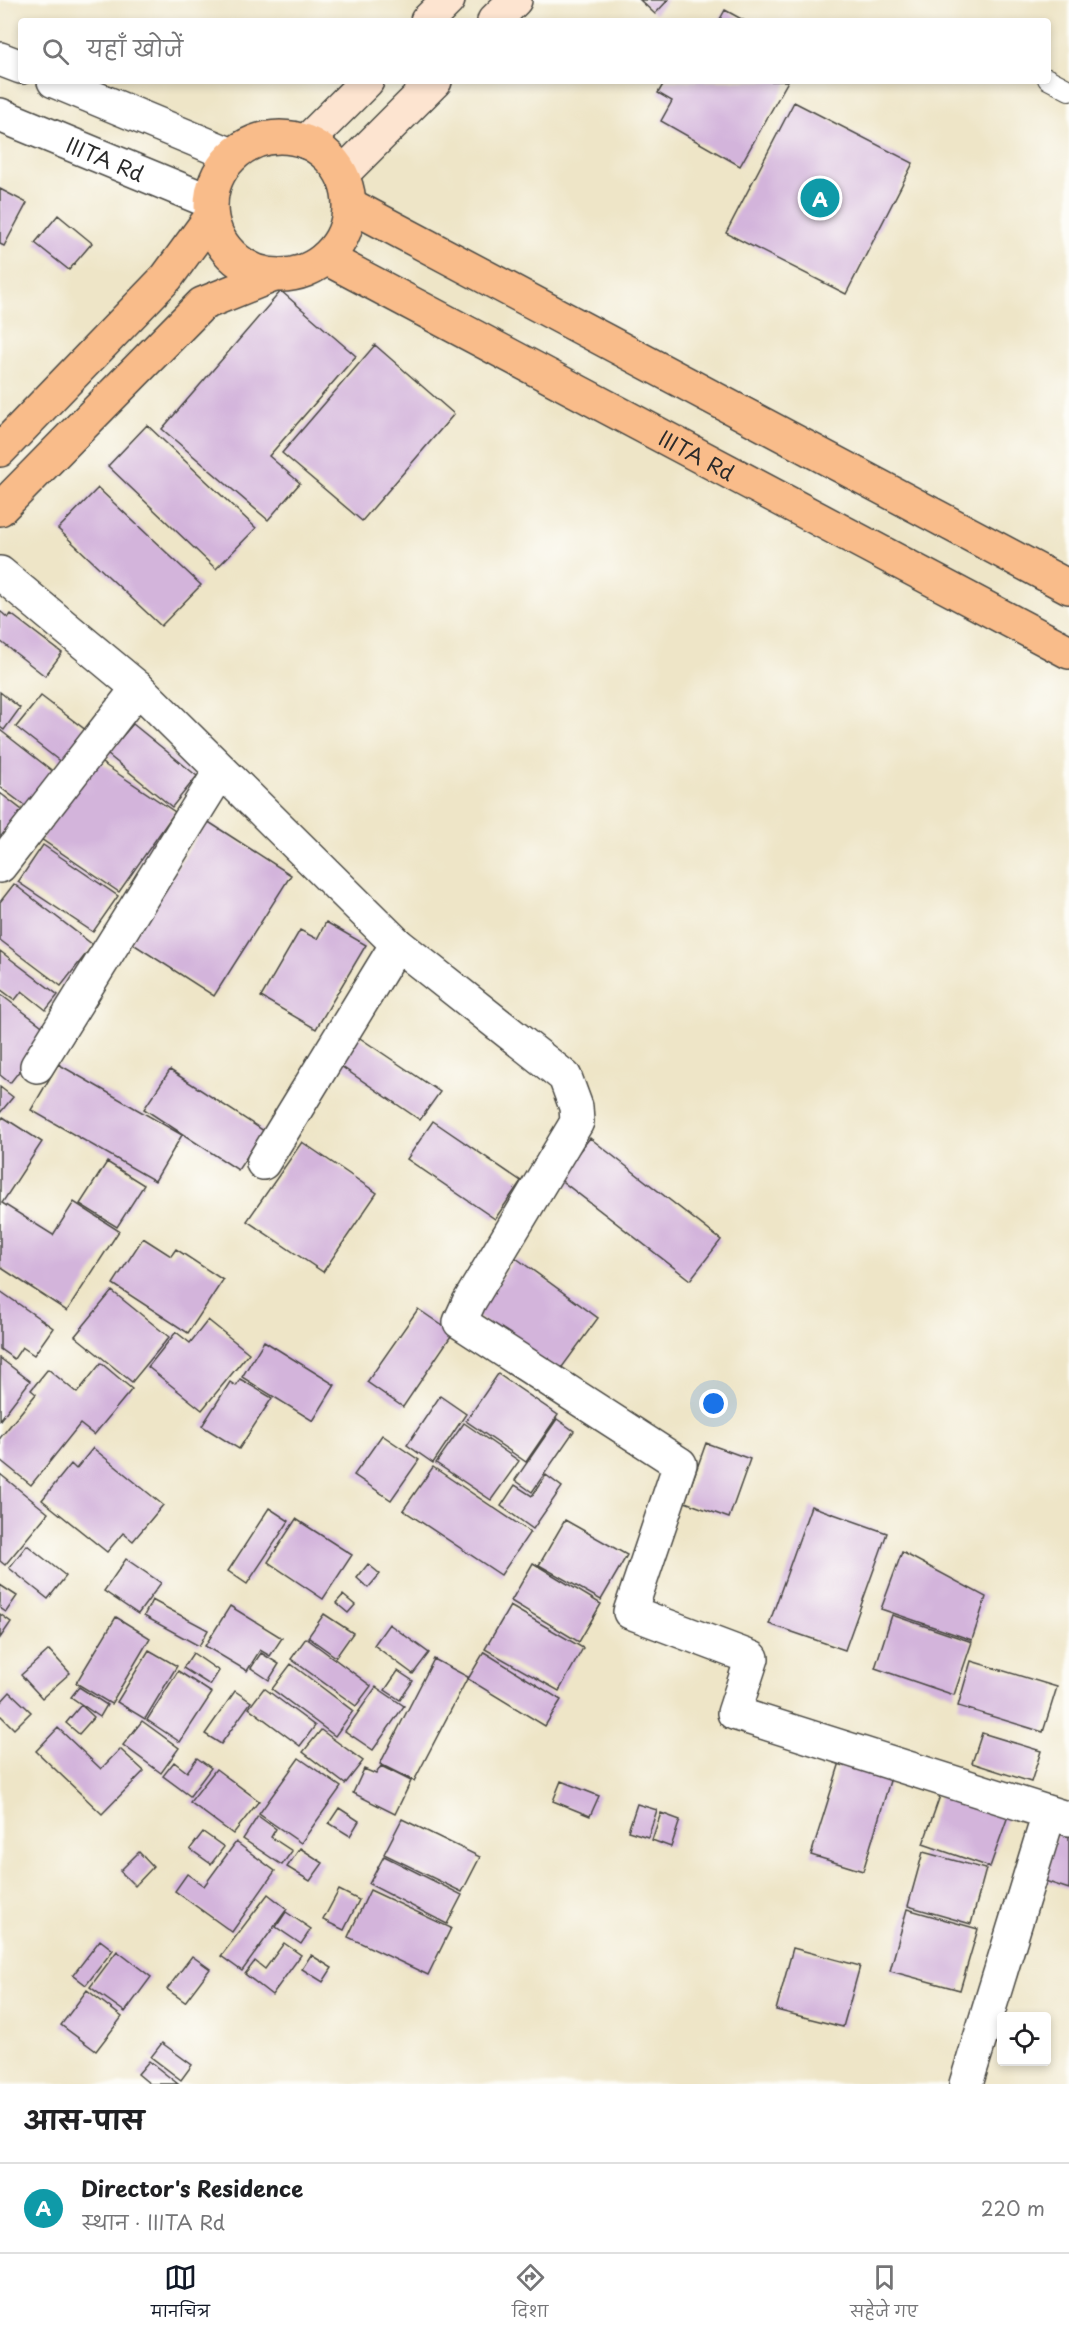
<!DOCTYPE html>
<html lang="hi">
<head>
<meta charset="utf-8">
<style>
	:root { --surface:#fff; --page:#f2f2f2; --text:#202124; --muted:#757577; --line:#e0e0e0; --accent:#111827 }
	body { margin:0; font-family:"Playpen Sans","Playpen Sans Deva",sans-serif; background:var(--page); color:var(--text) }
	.controls { position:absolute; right:18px; bottom:18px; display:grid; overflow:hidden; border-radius:6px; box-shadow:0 3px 9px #0003 }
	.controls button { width:54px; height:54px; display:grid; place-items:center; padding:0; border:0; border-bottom:2px solid var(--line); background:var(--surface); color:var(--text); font:30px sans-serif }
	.you { position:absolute; left:714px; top:1404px; width:21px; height:21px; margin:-15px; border:4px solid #fff; border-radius:50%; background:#1a73e8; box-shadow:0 0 0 9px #1a73e833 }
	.badge { display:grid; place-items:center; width:39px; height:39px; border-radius:50%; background:var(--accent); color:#fff; font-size:20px; font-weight:700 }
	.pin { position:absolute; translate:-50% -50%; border:3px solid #fff; box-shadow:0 2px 6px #0006 }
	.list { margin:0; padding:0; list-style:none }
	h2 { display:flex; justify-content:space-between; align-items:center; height:78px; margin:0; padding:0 24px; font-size:26px }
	h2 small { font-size:20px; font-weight:400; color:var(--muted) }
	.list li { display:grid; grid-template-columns:39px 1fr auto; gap:18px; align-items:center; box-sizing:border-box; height:90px; padding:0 24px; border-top:2px solid var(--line) }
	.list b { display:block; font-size:22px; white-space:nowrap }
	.list p { margin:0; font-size:20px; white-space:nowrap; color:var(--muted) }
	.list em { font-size:20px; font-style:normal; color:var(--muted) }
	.icon { flex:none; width:33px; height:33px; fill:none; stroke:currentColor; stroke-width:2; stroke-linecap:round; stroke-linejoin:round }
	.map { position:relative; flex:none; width:1069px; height:2084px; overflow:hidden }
	.search { position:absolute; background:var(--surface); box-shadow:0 3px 9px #0003; left:18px; right:18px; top:18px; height:66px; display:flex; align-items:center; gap:15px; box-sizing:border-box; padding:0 21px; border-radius:6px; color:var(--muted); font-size:22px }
	.sheet { height:168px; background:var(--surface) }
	nav { display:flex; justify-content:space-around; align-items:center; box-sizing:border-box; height:84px; border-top:2px solid var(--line); background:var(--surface); font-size:16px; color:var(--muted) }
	nav a { display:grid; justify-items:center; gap:3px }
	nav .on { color:var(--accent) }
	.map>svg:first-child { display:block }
</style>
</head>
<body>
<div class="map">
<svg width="1069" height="2084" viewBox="0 0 1069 2084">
	<rect width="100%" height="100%" fill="#fdfcf7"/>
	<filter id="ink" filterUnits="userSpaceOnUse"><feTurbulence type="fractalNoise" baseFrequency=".0167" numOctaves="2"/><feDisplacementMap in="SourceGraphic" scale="12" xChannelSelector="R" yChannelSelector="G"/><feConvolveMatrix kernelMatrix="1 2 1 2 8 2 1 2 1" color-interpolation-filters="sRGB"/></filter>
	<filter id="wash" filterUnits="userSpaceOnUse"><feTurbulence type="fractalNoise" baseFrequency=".008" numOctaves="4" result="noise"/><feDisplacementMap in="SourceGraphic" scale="24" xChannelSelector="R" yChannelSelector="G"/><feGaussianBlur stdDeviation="1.35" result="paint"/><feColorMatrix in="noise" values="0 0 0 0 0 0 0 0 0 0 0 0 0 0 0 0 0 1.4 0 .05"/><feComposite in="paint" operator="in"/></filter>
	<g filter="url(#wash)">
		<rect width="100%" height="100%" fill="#eee5c7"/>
		<g id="blocks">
			<path fill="#d3b4db" d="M640,0H668L655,14Z
				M725,10L745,21H719Z
				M665,81H788L740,166L661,121L672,101L658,93Z
				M794,102L913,163L846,294L726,233Z
				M0,189L27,203L4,246L0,244Z
				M58,215L92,243L69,270L35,243Z
				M281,291L356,356L269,456L300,483L268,520L162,429Z
				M375,345L454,414L362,521L282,453Z
				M147,425L256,528L216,569L108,466Z
				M98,488L201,585L161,626L58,529Z
				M0,611L8,618L11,614L62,653L45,676L0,641Z
				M0,692L20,708L4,730L0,727Z
				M41,696L87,731L62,763L16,727Z
				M133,724L197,776L172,807L107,754Z
				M0,730L55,773L28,808L0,787Z
				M96,759L175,812L119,892L41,839Z
				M0,793L22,810L0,838Z
				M207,821L291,875L214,996L130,942Z
				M43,845L118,896L93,932L18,882Z
				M14,884L93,945L61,986L0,940V902Z
				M326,922L366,945L316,1029L261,997L300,930L317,939Z
				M0,951L58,995L46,1010L22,991L15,1000L0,989Z
				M0,994L50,1032L10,1083L0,1075Z
				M351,1032L440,1092L420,1120L332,1060Z
				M58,1064L182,1135L155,1181L31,1110Z
				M170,1070L264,1131L238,1170L144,1109Z
				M0,1087L13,1097L0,1113Z
				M3,1117L42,1142L2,1203L53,1235L74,1202L119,1231L67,1311L0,1267V1121Z
				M433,1121L521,1181L495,1219L407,1159Z
				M590,1138L721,1240L690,1280L558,1178Z
				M302,1142L377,1193L323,1272L247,1221Z
				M107,1162L144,1185L117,1227L80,1204Z
				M143,1238L171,1256L176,1249L223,1280L188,1333L113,1284Z
				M516,1258L598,1318L557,1374L474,1314Z
				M0,1291L53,1328L34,1355L22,1347L14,1359L0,1349Z
				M112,1291L169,1337L132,1382L75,1336Z
				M418,1309L453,1333L403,1407L367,1382Z
				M208,1320L249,1353L202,1410L148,1367L176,1332L190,1343Z
				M264,1341L335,1385L313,1421L242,1377Z
				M0,1358L30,1381L0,1420Z
				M101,1363L132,1389L94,1435L80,1424L31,1485L0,1460V1438L36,1394L31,1390L48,1369L77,1393Z
				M498,1374L558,1415L526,1462L466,1421Z
				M240,1379L272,1398L239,1449L202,1426L230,1382L236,1386Z
				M440,1396L466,1414L433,1463L407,1445Z
				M557,1419L574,1431L532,1492L515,1480Z
				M464,1423L519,1461L491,1500L436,1463Z
				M382,1435L419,1460L391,1500L354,1475Z
				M706,1443L750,1459L729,1518L685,1502Z
				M93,1448L163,1505L133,1541L123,1533L107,1552L42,1500L71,1464L76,1469Z
				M433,1467L530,1532L501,1575L403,1510Z
				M0,1474L48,1513L5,1565L0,1561Z
				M546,1475L562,1487L533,1529L501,1506L515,1485L532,1496Z
				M811,1506L887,1533L845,1650L769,1624Z
				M269,1508L289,1521L247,1584L228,1571Z
				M296,1519L352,1555L323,1599L268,1562Z
				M565,1520L627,1555L601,1600L539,1565Z
				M27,1545L66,1576L48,1599L9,1568Z
				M902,1552L986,1597L972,1640L881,1609Z
				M126,1559L161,1583L138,1614L104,1591Z
				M533,1563L601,1604L579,1642L511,1601Z
				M368,1564L380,1574L368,1588L357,1578Z
				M0,1585L17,1596L6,1612L0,1608Z
				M343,1595L355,1605L348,1613L336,1603Z
				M152,1600L208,1630L199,1646L144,1616Z
				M230,1606L282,1638L270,1656L260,1650L247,1671L205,1646Z
				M510,1606L583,1648L559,1691L485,1649Z
				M0,1614L11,1622L0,1638Z
				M324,1614L353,1633L336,1657L308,1637Z
				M892,1615L972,1642L954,1695L875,1668Z
				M116,1617L150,1638L111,1704L76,1683Z
				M389,1624L429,1653L413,1674L374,1645Z
				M306,1638L371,1686L356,1706L291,1659Z
				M49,1650L70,1673L42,1698L21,1675Z
				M149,1650L177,1666L145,1719L117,1702Z
				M484,1652L561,1700L545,1726L468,1679Z
				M193,1653L219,1671L210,1685L183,1668Z
				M261,1653L279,1664L269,1680L251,1668Z
				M434,1659L468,1677L414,1781L380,1764Z
				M971,1661L1057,1687L1043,1732L958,1706Z
				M291,1664L353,1711L335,1736L272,1689Z
				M178,1671L212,1693L180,1742L147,1720Z
				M398,1671L413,1681L400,1700L385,1690Z
				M79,1687L107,1705L100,1717L71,1697Z
				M376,1687L404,1706L373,1750L345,1731Z
				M264,1688L315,1726L300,1746L249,1708Z
				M235,1691L251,1702L221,1744L205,1734Z
				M10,1692L31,1712L14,1729L0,1715V1703Z
				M81,1705L94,1717L79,1734L66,1723Z
				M142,1721L179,1748L161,1773L123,1745Z
				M58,1728L101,1769L120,1749L144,1771L102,1814L36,1751Z
				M321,1730L363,1761L345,1784L303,1752Z
				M982,1733L1041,1751L1031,1782L972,1763Z
				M197,1758L211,1768L190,1796L163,1776L174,1762L187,1772Z
				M299,1758L341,1787L301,1843L259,1814Z
				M841,1759L892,1774L863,1871L811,1855Z
				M381,1766L411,1781L395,1814L353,1793L364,1769L376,1774Z
				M216,1769L259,1801L233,1834L190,1802Z
				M561,1781L599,1796L590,1816L553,1801Z
				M941,1793L1008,1816L990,1867L923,1844Z
				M637,1804L657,1810L648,1837L628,1831Z
				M339,1808L359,1821L350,1836L329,1823Z
				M661,1813L680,1820L671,1847L652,1840Z
				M258,1816L276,1829L271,1837L292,1851L282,1865L243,1839Z
				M402,1819L480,1857L462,1892L384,1854Z
				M1058,1831L1069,1834V1889L1042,1880Z
				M203,1832L224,1847L211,1864L190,1849Z
				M236,1842L275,1871L232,1932L175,1891L187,1874L204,1886Z
				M300,1848L323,1863L310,1881L287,1867Z
				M139,1852L153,1867L135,1886L120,1871Z
				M923,1852L986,1869L971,1924L908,1906Z
				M384,1856L462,1895L447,1924L369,1884Z
				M339,1890L359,1900L344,1930L323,1920Z
				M370,1890L451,1928L428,1975L348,1937Z
				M268,1894L287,1909L242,1971L221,1956Z
				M907,1909L978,1929L960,1990L890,1971Z
				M286,1912L311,1929L301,1944L276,1927Z
				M100,1940L113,1950L86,1985L73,1975Z
				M284,1943L301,1955L272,1995L245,1974L255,1961L265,1969Z
				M793,1948L860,1966L843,2027L776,2010Z
				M117,1951L151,1977L125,2012L90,1987Z
				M311,1955L332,1968L323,1982L302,1969Z
				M192,1956L210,1969L185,2002L167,1989Z
				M87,1990L122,2017L96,2051L61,2025Z
				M162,2043L192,2065L181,2080L151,2057Z
				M149,2061L178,2084H150L138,2074Z"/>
		</g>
	</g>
	<g filter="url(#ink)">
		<use href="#blocks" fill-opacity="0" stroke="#484742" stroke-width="1.5"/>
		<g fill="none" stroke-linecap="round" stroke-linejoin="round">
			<defs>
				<path id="lane" d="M1048,79L1069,90"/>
				<g id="street">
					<path d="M0,59L21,67"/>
					<path d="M54,81L232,155"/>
					<path id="s1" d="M0,115L211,202"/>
					<path d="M0,573L138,688L397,944L565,1077L576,1107L577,1122L469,1302L460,1322L680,1464L630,1612L752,1658L734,1713L1069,1819"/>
					<path d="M0,866L138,688"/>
					<path d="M37,1066L220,772"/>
					<path d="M263,1163L397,944"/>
					<path d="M966,2084L1049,1814"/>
				</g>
				<path id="secondary" d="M427,21L448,0
					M494,21L515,0
					M306,142L367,81
					M342,174L435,81"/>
				<g id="primary">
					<circle cx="280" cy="206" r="69"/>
					<path d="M350,205L1069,587"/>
					<path id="s2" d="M326,258L1069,652"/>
					<path d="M0,450L167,277L211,217"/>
					<path d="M0,509L202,304L274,275"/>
				</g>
			</defs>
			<use href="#lane" stroke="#484742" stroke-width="22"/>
			<use href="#street" stroke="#484742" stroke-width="36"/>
			<use href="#secondary" stroke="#484742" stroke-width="36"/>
			<use href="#primary" stroke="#484742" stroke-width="36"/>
			<use href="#lane" stroke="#fff" stroke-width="20"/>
			<use href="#street" stroke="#fff" stroke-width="33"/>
			<use href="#secondary" stroke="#fde4d0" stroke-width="33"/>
			<use href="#primary" stroke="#f9bc8a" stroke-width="33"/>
		</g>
	</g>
	<g text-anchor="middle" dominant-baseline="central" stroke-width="5" stroke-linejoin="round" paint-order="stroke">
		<g font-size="21" fill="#2b2b2b" stroke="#fdfcf7">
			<text stroke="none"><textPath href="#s1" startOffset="114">IIITA Rd</textPath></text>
			<text stroke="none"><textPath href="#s2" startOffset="420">IIITA Rd</textPath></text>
		</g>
	</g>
</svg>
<div class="controls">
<button><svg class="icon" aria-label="locate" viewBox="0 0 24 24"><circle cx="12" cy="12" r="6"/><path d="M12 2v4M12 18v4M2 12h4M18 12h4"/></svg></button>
</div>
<div class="you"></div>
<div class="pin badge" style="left:820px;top:198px;background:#0f9aa8">A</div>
<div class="search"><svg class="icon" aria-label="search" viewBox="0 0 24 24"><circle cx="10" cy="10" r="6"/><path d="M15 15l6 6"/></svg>यहाँ खोजें</div>
</div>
<section class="sheet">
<h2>आस-पास<small></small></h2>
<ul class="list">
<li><span class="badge" style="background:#0f9aa8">A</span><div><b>Director's Residence</b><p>स्थान · IIITA Rd</p></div><em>220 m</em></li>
</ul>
</section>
<nav>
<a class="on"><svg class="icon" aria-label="map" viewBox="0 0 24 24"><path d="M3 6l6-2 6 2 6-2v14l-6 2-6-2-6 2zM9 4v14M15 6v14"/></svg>मानचित्र</a>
<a><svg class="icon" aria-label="directions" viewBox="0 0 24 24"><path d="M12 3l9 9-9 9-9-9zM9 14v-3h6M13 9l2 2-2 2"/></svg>दिशा</a>
<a><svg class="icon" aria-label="saved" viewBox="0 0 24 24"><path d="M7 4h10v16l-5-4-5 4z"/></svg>सहेजे गए</a>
</nav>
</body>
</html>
